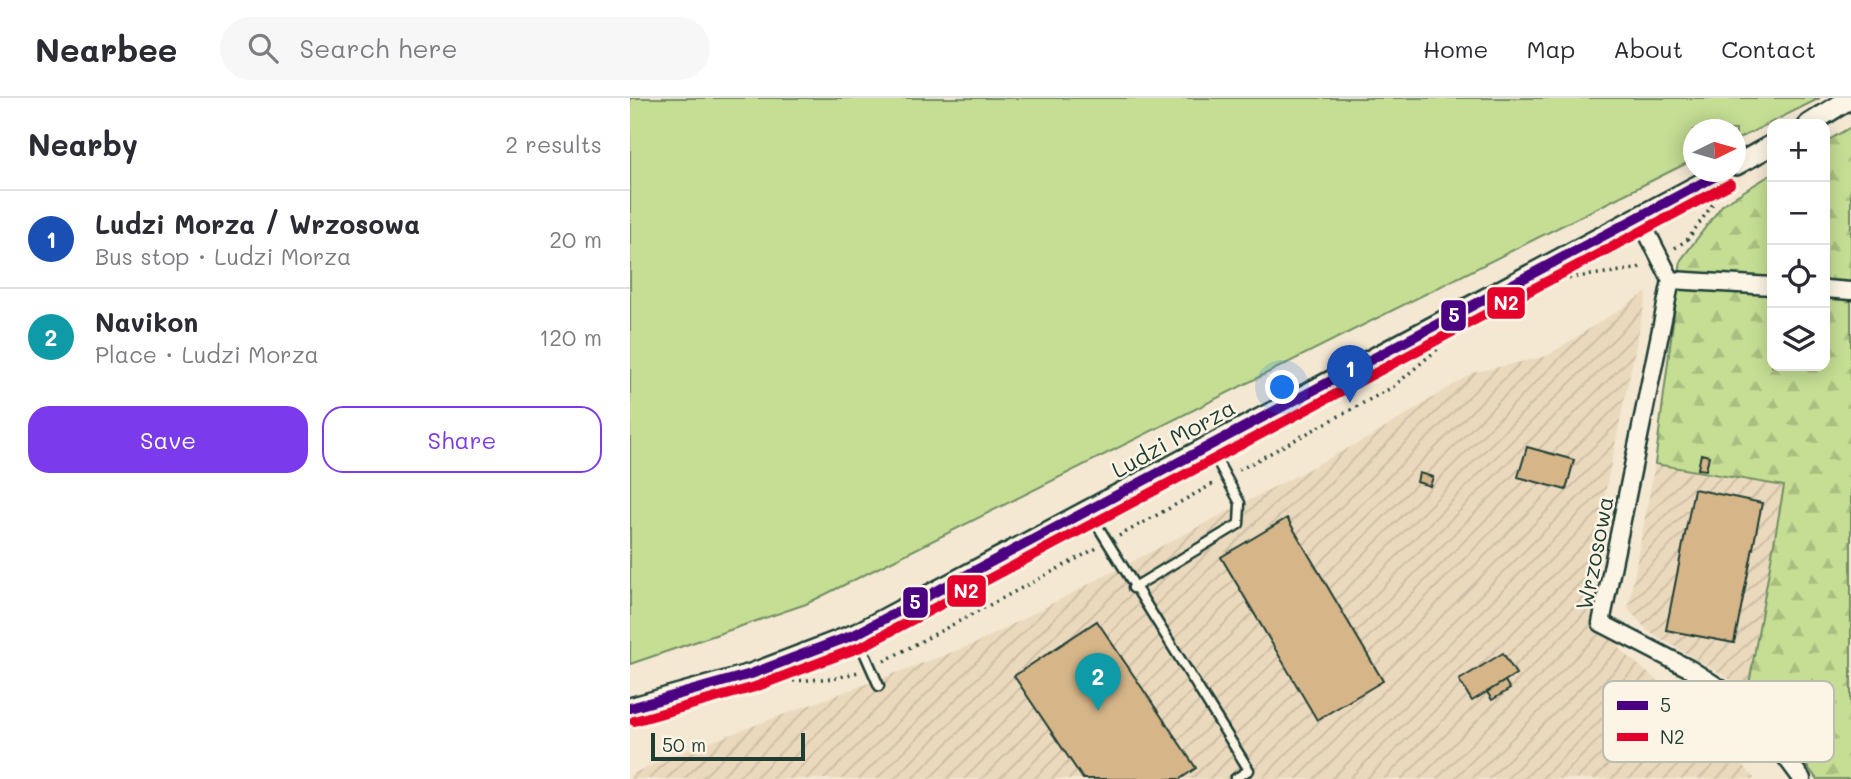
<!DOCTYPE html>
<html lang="en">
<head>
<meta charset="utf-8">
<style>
	:root { --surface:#fff; --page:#f7f7f7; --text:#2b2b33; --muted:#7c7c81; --line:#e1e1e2; --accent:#7c3aed }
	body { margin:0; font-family:Mali,sans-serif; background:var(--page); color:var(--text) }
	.controls { position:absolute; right:21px; top:21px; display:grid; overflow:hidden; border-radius:14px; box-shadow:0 4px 18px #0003 }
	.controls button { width:63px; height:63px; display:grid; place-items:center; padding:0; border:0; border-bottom:2px solid var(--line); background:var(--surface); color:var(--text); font:35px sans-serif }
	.compass { position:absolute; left:1053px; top:21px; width:63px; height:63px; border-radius:50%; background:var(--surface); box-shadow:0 4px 18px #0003; rotate:85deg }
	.scale { position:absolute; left:21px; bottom:18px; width:154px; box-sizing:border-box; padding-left:7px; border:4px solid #1f3d34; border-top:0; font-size:19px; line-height:24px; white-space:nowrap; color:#1f3d34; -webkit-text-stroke:5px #fcf5e5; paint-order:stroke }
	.you { position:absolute; left:653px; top:290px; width:24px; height:24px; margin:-18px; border:5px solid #fff; border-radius:50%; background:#1a73e8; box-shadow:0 0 0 10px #1a73e833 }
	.badge { display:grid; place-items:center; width:46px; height:46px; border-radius:50%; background:var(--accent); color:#fff; font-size:23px; font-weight:700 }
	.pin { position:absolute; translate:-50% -58px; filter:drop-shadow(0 2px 4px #0008) }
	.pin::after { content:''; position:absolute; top:37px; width:24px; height:21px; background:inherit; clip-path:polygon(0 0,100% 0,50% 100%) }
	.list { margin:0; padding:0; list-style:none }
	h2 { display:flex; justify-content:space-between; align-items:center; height:91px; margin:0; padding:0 28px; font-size:30px }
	h2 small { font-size:23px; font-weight:400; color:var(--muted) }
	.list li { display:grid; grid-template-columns:46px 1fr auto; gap:21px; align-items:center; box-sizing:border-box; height:98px; padding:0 28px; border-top:2px solid var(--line) }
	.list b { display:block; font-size:26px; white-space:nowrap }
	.list p { margin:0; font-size:23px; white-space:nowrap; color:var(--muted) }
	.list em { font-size:23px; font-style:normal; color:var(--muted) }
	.actions { display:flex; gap:14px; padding:21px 28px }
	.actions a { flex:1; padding:16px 0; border:2px solid var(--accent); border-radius:21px; text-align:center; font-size:24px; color:var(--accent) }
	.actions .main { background:var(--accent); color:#fff }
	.icon { flex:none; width:38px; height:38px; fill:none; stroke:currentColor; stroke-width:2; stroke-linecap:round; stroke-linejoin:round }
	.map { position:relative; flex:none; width:1221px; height:681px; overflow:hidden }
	header { display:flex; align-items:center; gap:42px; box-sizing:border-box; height:98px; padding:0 35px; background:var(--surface); border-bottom:2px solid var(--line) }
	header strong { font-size:33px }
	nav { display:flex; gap:38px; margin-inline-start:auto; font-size:24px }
	.search { width:490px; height:63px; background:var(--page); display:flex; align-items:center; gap:18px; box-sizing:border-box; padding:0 24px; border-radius:38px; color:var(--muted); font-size:26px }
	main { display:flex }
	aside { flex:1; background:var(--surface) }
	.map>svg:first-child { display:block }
</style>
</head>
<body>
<header>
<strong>Nearbee</strong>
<div class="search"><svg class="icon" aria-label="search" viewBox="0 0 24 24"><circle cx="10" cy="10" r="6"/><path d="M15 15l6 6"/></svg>Search here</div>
<nav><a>Home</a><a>Map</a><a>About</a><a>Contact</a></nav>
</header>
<main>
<aside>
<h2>Nearby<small>2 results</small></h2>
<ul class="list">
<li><span class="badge" style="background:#1a4fb4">1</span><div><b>Ludzi Morza / Wrzosowa</b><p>Bus stop · Ludzi Morza</p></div><em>20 m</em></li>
<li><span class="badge" style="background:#0f9aa8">2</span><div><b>Navikon</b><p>Place · Ludzi Morza</p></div><em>120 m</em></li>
</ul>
<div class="actions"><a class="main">Save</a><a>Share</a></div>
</aside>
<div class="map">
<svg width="1221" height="681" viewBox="0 0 1221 681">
	<defs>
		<pattern id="industrial-furrows" width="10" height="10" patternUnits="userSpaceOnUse" patternTransform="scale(1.75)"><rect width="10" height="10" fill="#ebd9bd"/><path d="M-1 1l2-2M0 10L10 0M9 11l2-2" fill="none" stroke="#c9bba3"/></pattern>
		<pattern id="forest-firs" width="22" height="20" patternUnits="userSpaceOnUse" patternTransform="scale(1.75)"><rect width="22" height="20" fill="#c5de94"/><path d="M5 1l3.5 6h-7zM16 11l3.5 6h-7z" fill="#a9bf80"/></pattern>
	</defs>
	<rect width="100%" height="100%" fill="#f4e8d3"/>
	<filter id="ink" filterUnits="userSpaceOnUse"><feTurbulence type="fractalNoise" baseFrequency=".0143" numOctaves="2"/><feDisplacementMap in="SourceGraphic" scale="14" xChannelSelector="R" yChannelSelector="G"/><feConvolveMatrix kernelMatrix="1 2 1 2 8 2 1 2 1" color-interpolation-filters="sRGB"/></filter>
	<g filter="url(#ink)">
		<path fill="url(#industrial-furrows)" d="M1017,194L957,481L991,552L1073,622L1125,681H0V677L42,658L347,545L749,334L842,275L917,258Z
			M1025,366L1154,388L1118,592L1018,533L998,511Z"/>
		<path fill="#c5de94" stroke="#728e64" stroke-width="2" d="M0,0H1190L1106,42V32H1064L1063,62L176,506L0,566Z"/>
		<path fill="url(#forest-firs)" stroke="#728e64" stroke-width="2" d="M1221,29V681H1187L1118,592L1154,388L1025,366L1051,162L1093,106L1142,76V268H1195V44Z"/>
		<path fill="#d6b689" stroke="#1f3d34" stroke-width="2" d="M897,349L944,362L936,392L888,379Z
			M1071,356L1079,358L1076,372L1068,371Z
			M789,375L803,379L800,388L787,384Z
			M1064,391L1132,405L1104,545L1036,532Z
			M657,420L753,583L687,622L591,459Z
			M467,523L566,670L550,681H453L384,578Z
			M873,555L886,576L842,603L829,582Z
			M875,583L880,591L862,602L857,594Z"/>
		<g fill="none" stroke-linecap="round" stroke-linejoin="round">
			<defs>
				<path id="service" d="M459,414L619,672L605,681
					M503,490L609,426L610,405L579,348
					M226,536L249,588"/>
				<path id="minor" d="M1009,119L1041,182L971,525L1060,571L1118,608L1172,681
					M1041,182L1142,188
					M1195,191L1221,193"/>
				<path id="tertiary" d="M1179,26L1221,0
					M1106,67L1142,47
					M0,610L121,576L226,536L1093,74"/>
			</defs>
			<use href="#service" stroke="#1f3d34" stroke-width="13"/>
			<use href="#minor" stroke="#1f3d34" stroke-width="21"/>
			<use href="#tertiary" stroke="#1f3d34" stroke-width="24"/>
			<path stroke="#1f3d34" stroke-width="3.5" stroke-dasharray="2 5" stroke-linecap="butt" d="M1045,150L1058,141L1085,103
				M939,180L1006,171L1014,167
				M609,372L763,289L810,249
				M489,438L583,386
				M254,563L467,450
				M163,583L207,580L228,574"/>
			<use href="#service" stroke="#fcf5e5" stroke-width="8"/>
			<use href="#minor" stroke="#fcf5e5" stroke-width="16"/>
			<use href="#tertiary" stroke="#fcf5e5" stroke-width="19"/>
			<defs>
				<path id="bus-1" d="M0,610L121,576L226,536L1093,74"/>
				<path id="bus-2" d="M4,623L125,589L233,548L1100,86"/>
			</defs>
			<use href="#bus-1" stroke="#fcf5e5" stroke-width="16"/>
			<use href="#bus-2" stroke="#fcf5e5" stroke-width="16"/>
			<use href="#bus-1" stroke="#4b0082" stroke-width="10"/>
			<use href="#bus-2" stroke="#e4002b" stroke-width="10"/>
		</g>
	</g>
	<g text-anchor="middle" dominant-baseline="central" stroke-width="5" stroke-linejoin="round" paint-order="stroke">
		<g font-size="23" fill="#1f3d34" stroke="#fcf5e5">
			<text transform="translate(543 340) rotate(-29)">Ludzi Morza</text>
			<text transform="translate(964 455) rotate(-79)">Wrzosowa</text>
		</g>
	</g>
	<rect x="973" y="583" width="231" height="81" rx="10" fill="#fcf5e5" stroke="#babeb0" stroke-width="2"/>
	<rect x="987" y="603" width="31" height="9" fill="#4b0082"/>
	<rect x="987" y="635" width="31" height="8" fill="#e4002b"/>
	<g font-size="19" fill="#1f3d34">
		<text x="1030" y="614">5</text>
		<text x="1030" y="646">N2</text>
	</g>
	<g stroke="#fcf5e5" stroke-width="2.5">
		<rect x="856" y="188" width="40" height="34" rx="7" fill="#e4002b"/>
		<rect x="810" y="201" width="27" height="33" rx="7" fill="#4b0082"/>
		<rect x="316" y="476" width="41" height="34" rx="7" fill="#e4002b"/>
		<rect x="272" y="488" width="27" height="33" rx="7" fill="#4b0082"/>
	</g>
	<g font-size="19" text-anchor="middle" font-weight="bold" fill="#fff">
		<text x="876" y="212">N2</text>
		<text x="824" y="224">5</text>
		<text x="336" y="500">N2</text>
		<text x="285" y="511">5</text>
	</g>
</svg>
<div class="controls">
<button>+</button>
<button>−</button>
<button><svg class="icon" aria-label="locate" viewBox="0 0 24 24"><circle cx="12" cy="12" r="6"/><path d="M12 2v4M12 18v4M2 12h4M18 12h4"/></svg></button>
<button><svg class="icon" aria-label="layers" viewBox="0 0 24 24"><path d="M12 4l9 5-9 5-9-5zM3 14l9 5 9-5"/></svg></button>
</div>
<svg class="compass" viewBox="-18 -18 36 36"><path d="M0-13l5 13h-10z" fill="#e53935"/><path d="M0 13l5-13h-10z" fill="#7c7c81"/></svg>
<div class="scale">50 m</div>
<div class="you"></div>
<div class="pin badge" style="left:720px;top:305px;background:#1a4fb4">1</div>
<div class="pin badge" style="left:468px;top:613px;background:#0f9aa8">2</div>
</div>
</main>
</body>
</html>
